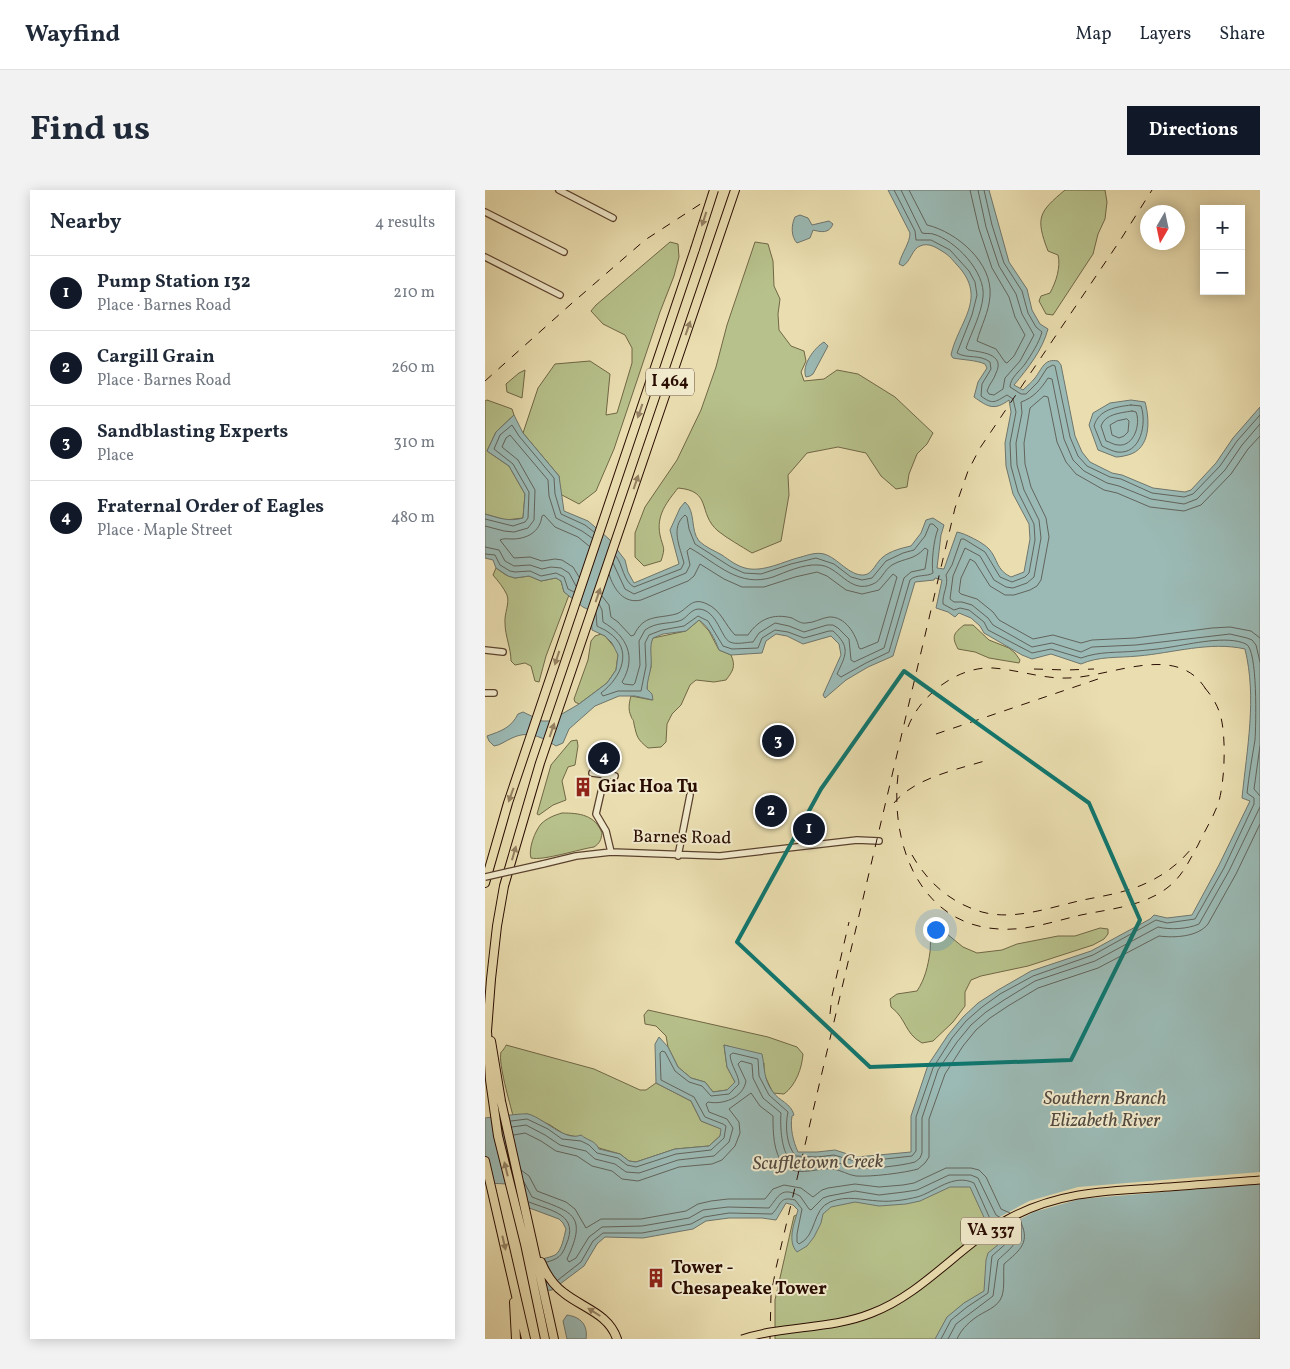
<!DOCTYPE html>
<html lang="en">
<head>
<meta charset="utf-8">
<style>
	:root { --surface:#fff; --page:#f2f2f3; --text:#1f2937; --muted:#747a83; --line:#e0e1e3; --accent:#111827 }
	body { margin:0; font-family:Vollkorn,serif; background:var(--page); color:var(--text) }
	.controls { position:absolute; right:15px; top:15px; display:grid; overflow:hidden; border-radius:0px; box-shadow:0 2px 12px #0003 }
	.controls button { width:45px; height:45px; display:grid; place-items:center; padding:0; border:0; border-bottom:1px solid var(--line); background:var(--surface); color:var(--text); font:25px sans-serif }
	.compass { position:absolute; left:655px; top:15px; width:45px; height:45px; border-radius:50%; background:var(--surface); box-shadow:0 2px 12px #0003; rotate:189deg }
	.you { position:absolute; left:450px; top:739px; width:18px; height:18px; margin:-12px; border:4px solid #fff; border-radius:50%; background:#1a73e8; box-shadow:0 0 0 8px #1a73e833 }
	.badge { display:grid; place-items:center; width:32px; height:32px; border-radius:50%; background:var(--accent); color:#fff; font-size:16px; font-weight:700 }
	.pin { position:absolute; translate:-50% -50%; border:2px solid #fff; box-shadow:0 1px 5px #0006 }
	.list { margin:0; padding:0; list-style:none }
	h2 { display:flex; justify-content:space-between; align-items:center; height:65px; margin:0; padding:0 20px; font-size:21px }
	h2 small { font-size:16px; font-weight:400; color:var(--muted) }
	.list li { display:grid; grid-template-columns:32px 1fr auto; gap:15px; align-items:center; box-sizing:border-box; height:75px; padding:0 20px; border-top:1px solid var(--line) }
	.list b { display:block; font-size:19px; white-space:nowrap }
	.list p { margin:0; font-size:16px; white-space:nowrap; color:var(--muted) }
	.list em { font-size:16px; font-style:normal; color:var(--muted) }
	.map { position:relative; flex:none; width:775px; height:1149px; overflow:hidden; border-radius:0px }
	header { display:flex; align-items:center; gap:30px; box-sizing:border-box; height:70px; padding:0 25px; background:var(--surface); border-bottom:1px solid var(--line) }
	header strong { font-size:24px }
	nav { display:flex; gap:28px; margin-inline-start:auto; font-size:18px }
	.intro { display:flex; align-items:center; justify-content:space-between; box-sizing:border-box; height:120px; padding:0 30px }
	h1 { margin:0; font-size:35px }
	.button { padding:12px 22px; border-radius:0px; background:var(--accent); color:#fff; font-size:18px; font-weight:700 }
	main { display:flex; gap:30px; padding:0 30px }
	aside { flex:1; background:var(--surface); border-radius:0px; box-shadow:0 2px 12px #0003 }
	.map>svg:first-child { display:block }
</style>
</head>
<body>
<header>
<strong>Wayfind</strong>
<nav><a>Map</a><a>Layers</a><a>Share</a></nav>
</header>
<div class="intro"><h1>Find us</h1><a class="button">Directions</a></div>
<main>
<aside>
<h2>Nearby<small>4 results</small></h2>
<ul class="list">
<li><span class="badge">1</span><div><b>Pump Station 132</b><p>Place · Barnes Road</p></div><em>210 m</em></li>
<li><span class="badge">2</span><div><b>Cargill Grain</b><p>Place · Barnes Road</p></div><em>260 m</em></li>
<li><span class="badge">3</span><div><b>Sandblasting Experts</b><p>Place</p></div><em>310 m</em></li>
<li><span class="badge">4</span><div><b>Fraternal Order of Eagles</b><p>Place · Maple Street</p></div><em>480 m</em></li>
</ul>
</aside>
<div class="map">
<svg width="775" height="1149" viewBox="0 0 775 1149">
	<rect width="100%" height="100%" fill="#eadeb0"/>
	<filter id="stains"><feTurbulence type="fractalNoise" baseFrequency=".004" numOctaves="4"/><feColorMatrix values="0 0 0 0 .2 0 0 0 0 .09 0 0 0 0 .02 0 0 0 .5 -.17"/></filter>
	<radialGradient id="worn" r=".72"><stop offset=".6" stop-color="#630" stop-opacity="0"/><stop offset="1" stop-color="#630" stop-opacity=".3"/></radialGradient>
	<path fill="#b7c18b" stroke="#706746" d="M580,0H620L622,12L620,29L613,44L608,64L568,125L561,124L554,111L556,106L565,103C571,92 576,77 573,65L563,61C550,27 554,22 580,0Z
		M185,52L193,54L194,67L189,86L175,122L129,259L111,301L94,314L75,304L74,286L38,243L53,198L70,174L105,171L125,184L121,225L132,223L147,173V158L140,145L118,134L106,121L111,115Z
		M270,52L283,54L288,71L289,96L295,109L293,124L294,140L306,156L319,161L321,171L316,182L319,191L339,189L352,180L373,184L410,207L448,243L442,254L432,264L424,284L422,297L411,299L396,286L381,263L353,257L322,263L303,285L304,305L296,351L267,363C256,356 243,349 233,341C212,323 228,301 193,298C182,312 171,325 175,345C178,359 181,356 176,371L159,376L150,367V343L160,317L192,270L216,220L231,177L242,135Z
		M40,180L37,208L22,202L21,194L34,183Z
		M2,210L27,219L29,225L11,242L2,261L24,276L40,304L38,328L21,330L0,324V211Z
		M11,378L21,385L30,388L44,386L56,391L71,388L76,391L79,402L84,405L61,466L54,492L50,491L46,476L40,473L30,475L26,471C26,458 20,446 20,433C19,424 25,413 22,405C19,398 13,391 8,385Z
		M214,430L224,441L234,460L246,465C251,476 248,481 241,490L229,492L211,490L205,495L196,515L187,524L182,534L181,552L176,557L163,558C152,549 152,547 149,534C148,527 148,532 146,526C143,520 144,513 146,506L167,510L162,499V491L166,477L165,454L168,448L201,441Z
		M479,435H488L504,450L524,458L530,463L535,470L534,473L504,468L490,462L473,459C466,446 469,443 479,435Z
		M116,444L120,446L131,459L133,465L131,480L122,493L94,514L90,512L89,509L103,470L106,451L110,446Z
		M92,550L93,556L90,575L83,577L77,591L81,610L68,615L54,625L52,624L66,575L86,551Z
		M77,623C95,623 110,625 117,643C116,650 115,653 109,657C95,659 58,671 46,668C43,659 50,641 56,634C62,628 70,625 77,623Z
		M450,738L462,744L478,757L492,763L517,760L532,754L573,746H590L615,738L623,739V744L619,749L608,755L543,776L496,786L486,790L480,802V816L468,832L448,851L437,853C419,843 422,829 406,817L405,809L412,804L432,801C440,789 443,776 445,762C446,753 444,745 450,738Z
		M163,820L283,847L312,857L318,864C317,878 311,895 299,904L288,903L279,884V873L256,860L239,855L242,877L250,892L242,900L228,902L220,892L206,888L193,877L183,857L181,846L171,836L160,834L159,825Z
		M21,855L109,879L155,900H161L171,893L206,911L216,931L237,939L235,946L224,956L190,959L151,972L144,971L135,964L114,958L101,949L79,944L65,935L42,924L28,926C25,913 13,874 16,862C17,862 21,856 21,855Z
		M464,995L488,996L521,1041L522,1049L501,1101L452,1149H290V1110L309,1026L341,1013Z"/>
	<path fill="#9bbab5" stroke="#6e756d" d="M403,0H504L524,72L542,99L547,120L555,134L563,139C557,161 543,178 529,195L538,200C542,196 547,192 550,188C557,179 559,168 573,171L576,175L590,246L597,262L605,272L627,283L637,285L668,298L700,302L706,300L731,273L748,248L775,217V1149H450L462,1127L479,1113L499,1101L501,1070L503,1063L520,1049L518,1040L503,1036L485,997H465L435,1011L421,1014L394,1016L370,1012L346,1017L338,1024L336,1033L329,1047L322,1056L312,1062C302,1051 309,1034 313,1020L308,1015L301,1013L291,1030L277,1028H244L221,1031L208,1039L158,1048L120,1047L112,1054L99,1076L67,1100L53,1101L49,1076C55,1067 62,1069 70,1065C77,1061 79,1046 81,1039L78,1033L74,1029L39,1016L29,997L23,994L0,993V928C8,927 39,923 43,924C59,928 80,952 96,945C103,951 110,950 114,959L135,964L144,971L151,972L190,959L224,956L235,946L236,939L216,931L206,911L171,893L170,854L174,847L183,857L193,877L206,888L220,892L228,902L242,900L250,892L242,877L239,855L277,864C280,878 278,889 288,902C294,911 306,913 309,925L307,926C305,938 308,951 313,962H332L350,960L372,967L426,962V926L443,875L463,845L478,827L493,813L513,800L546,781L606,761L665,729L669,725L682,728L707,725L734,675L765,611L757,608C762,558 772,508 760,459C725,451 688,463 653,466C633,468 614,466 596,474L566,464L547,469L537,465L499,443L495,436L486,428L474,423L470,427L463,422L451,418L457,390L450,388L449,390L430,392L408,466L383,477L361,490L340,508L338,505L356,465L354,454L346,446L318,454L302,446L291,444L281,451L277,463L246,465L234,460C230,449 224,437 214,430L201,441L178,444L168,448C164,457 167,466 166,476C165,484 162,491 162,499L167,504L168,510L150,506H134L110,516L84,539L78,553L71,556C56,547 44,540 27,548C20,551 16,555 9,556L4,551L2,546C16,541 26,538 33,524L38,522L57,531H65L94,514L122,493L131,480L133,465L127,453L120,446L107,440L106,421L98,417L79,402L76,391L71,388L56,391L44,386L30,388L23,386L11,378L8,370L0,368V324C14,328 24,332 38,328L40,304L24,276L2,261L11,242L29,225L38,243L74,286L79,321L103,331L124,349L140,370L143,382L149,393L194,374L185,340L195,318L200,312C211,321 205,340 214,351C220,357 230,361 237,365C244,370 252,376 260,378C278,383 299,371 316,367C323,365 331,362 339,364C353,368 364,386 379,385C388,384 391,372 398,367C405,361 417,358 426,356L436,343L441,330L448,328L459,335L456,345L452,378L459,379L472,342C479,343 499,353 504,359C513,369 511,380 526,387L539,382L545,349L544,334L528,304L521,276L520,253L526,222L524,210C509,221 503,217 489,207L493,192L502,178L500,174C491,170 478,170 468,168L466,165C473,132 503,109 473,76C469,72 465,66 460,63C452,58 444,52 435,56C427,59 426,71 418,76L414,74C417,62 425,53 425,43Z
		M315,25L323,28L327,35L344,31L348,34C344,44 336,42 328,40L325,48L312,53C306,47 306,35 310,27Z
		M339,152L343,156L328,184L325,186L321,187C316,176 329,158 339,152Z
		M646,210L660,212C665,230 666,259 643,265C639,266 635,267 631,267C625,265 619,262 613,260L604,235L608,223L625,213Z
		M82,1125C96,1127 103,1135 101,1149H82L78,1131Z"/>
	<path fill="#eadeb0" d="M775,982V994L595,1009L549,1022L512,1041L502,1038L500,1035L544,1011L593,997Z"/>
	<g fill="none" stroke-linecap="round" stroke-linejoin="round">
		<path stroke="#62645c" stroke-width="1" d="M416,0L437,43C441,44 445,43 448,44C470,50 501,82 498,107C496,125 487,141 481,158L483,160C494,162 521,163 511,183C509,190 504,194 502,201L504,204L509,205L518,199L520,188L535,171L549,145L537,124L531,104L514,76L501,37L493,0
			M424,0L442,35C472,42 508,73 505,106C504,122 496,136 492,151L511,159L520,172L522,173L529,166L540,145L530,127L524,107L507,78L494,39L485,0
			M499,0L507,35L519,73L537,101L543,123L551,137L557,142C554,153 546,165 540,174C535,181 525,188 525,197L536,204H541L553,192L562,178L568,175L570,176L585,247L593,266L602,276L625,287L636,289L667,303L699,307L708,304L735,276L752,251L775,225
			M646,215L656,216C662,233 656,265 632,262C627,261 621,258 617,256L609,236C614,219 631,217 646,215Z
			M647,221L651,222C656,234 649,257 633,255C629,255 625,252 621,251L616,236C620,224 635,223 647,221Z
			M642,229L644,231L643,242L639,246L634,248L627,245L625,235L632,231Z
			M775,234L757,255L740,280L712,309L699,314L666,309L634,296L622,293L599,281L588,270L579,249L567,189L563,188C556,199 548,208 536,212L537,223L531,253L532,275L539,300L554,330L556,348L549,387L542,393L528,398L521,397L509,390L495,366L480,358L468,386L465,409L469,412H477L487,415L503,428L508,435L547,457L567,453L596,462L607,457L651,455L745,444L762,448L767,450L771,455L775,472
			M775,246L763,259L746,284L716,315L699,321L665,317L632,303L619,300L591,284L581,272L572,252L563,207L559,206L545,218L539,253L540,274L546,297L561,328L564,347L556,390L552,396L545,400L529,405H520L505,396L490,372L485,369L476,388L474,402L476,404L492,409L508,422L514,430L548,449L568,445L596,453L607,450L650,448L727,438L745,437L766,441L775,448
			M0,329L28,336L40,332L43,328L44,302L28,274L9,259L15,245L27,235L34,246L69,288L70,304L76,324L100,335L109,342
			M0,336L19,341L29,342L43,338L49,330L50,300L33,270L17,257L21,248L25,245L63,290L64,306L71,328L97,341L107,348
			M0,357L14,360L20,371L29,376L45,375L57,379L66,377L76,378L84,383L91,396
			M0,364L10,365L15,375L25,381L30,382L45,381L56,386L71,383L79,387L83,399L89,402
			M94,387L88,377L77,370L70,369L57,371L45,367L29,368L15,350C19,348 22,349 27,349C42,349 55,342 57,326L59,325L70,337L93,347L104,356
			M117,406L124,415L126,427L133,432L146,446L149,445C159,424 172,429 191,424C203,420 206,406 222,414C236,420 240,435 250,445H263C274,429 288,423 307,428C311,430 316,434 321,433C329,433 336,428 344,427C360,426 371,444 374,458L376,459L393,452L412,387L408,384L394,400L377,404L361,400L342,386L332,382L310,387L279,397H257L239,389L215,374L209,386L203,391L156,410C139,414 129,400 124,384
			M114,414L117,420L118,432C142,446 152,467 137,492L139,494L148,495L150,493L155,475L154,451L160,440C171,432 183,434 194,431C202,429 205,419 214,419C232,420 236,448 245,452C251,455 262,452 268,452L274,443L290,433L304,436L319,442L342,435H348L353,438L364,449L366,470L369,472L399,458L419,388L426,382L440,379L443,360L440,358C428,371 421,367 407,375C399,380 396,391 388,394C364,405 354,375 333,375C318,374 301,382 288,387C254,398 233,374 205,358L202,361L205,375L201,383L149,404L140,399L128,373
			M111,423L112,436C115,438 119,439 123,442C149,459 137,487 116,503L118,506L133,501H156L161,476L160,453L164,445L177,440L199,436L213,426L223,431L238,456L247,459L273,458L277,448L290,440L303,442L319,448L344,441H348C366,457 361,465 352,484L356,487L381,473L404,462L425,390C431,384 442,387 448,383C446,373 449,348 453,339L448,334H445L440,346L429,360L418,363L401,371L387,388L377,390L366,387L349,374L331,368L306,374L276,384L259,383L246,377L210,354L204,339L202,327L200,325C185,337 195,357 199,373L196,379L149,397C138,391 138,375 131,366
			M775,556L769,599L775,606
			M26,931L42,929L63,939L77,949L96,951L104,955L112,963L133,968L142,975L151,977L191,964L226,960L239,948L241,936L238,934L220,927L209,907L176,890L175,863L177,861L180,862L190,881L204,892L217,896L226,906L244,904L254,894C254,885 246,876 245,865L248,863L273,869L274,886L284,905L303,922C300,935 301,956 311,966L332,967L349,965L373,972L427,966L431,961V927L448,878L467,848L481,831L497,817L515,804L548,786L608,765L671,730L682,733L710,729L739,678L769,614V608L762,603C764,585 767,568 770,550C771,536 773,459 761,454C742,445 706,454 686,457C675,459 663,460 652,461C632,463 615,461 596,468L566,459L547,463L503,440L499,432L484,420L475,418L469,420L458,414C457,404 464,395 461,385L467,375L476,349H479L500,362L515,387L527,392L540,387L544,383L550,350L549,334L533,302L526,276L525,253L531,222L528,209L522,205C510,212 508,215 496,206L497,194L506,179L505,172C495,164 482,169 472,163L487,125L492,105L490,92L484,81L465,60L446,50H431L430,41L409,0
			M27,937L41,935L60,945L75,955L101,961L110,969L130,974L141,982L154,983L193,970L229,966L244,952L248,938L242,929L224,922L221,914L223,912C238,915 258,908 261,891L253,874L256,871L267,874L268,888L278,908L296,923C295,935 296,964 307,971C319,979 337,970 349,972C357,973 364,978 372,978C387,979 415,976 430,972L435,968L437,963V928L453,880L472,852L486,835L501,822L519,810L550,791L610,771L673,737C685,740 703,739 714,734L744,681L775,617
			M29,945L40,943L56,951L71,961L92,966L107,976L127,981L137,989L153,991L194,977L227,974L237,970L250,956L255,943L254,932L244,919L266,903L275,916L288,926C288,941 288,963 299,975C312,988 333,977 348,979C356,980 363,985 371,986C386,987 419,983 433,979L440,973L444,967V929L460,884L478,856L491,840L505,828L523,816L553,798L613,778L674,746C689,748 713,747 723,734L751,684L775,634
			M36,980L44,986L52,1001L81,1012L90,1019L101,1038L116,1029H156L201,1021L213,1014L226,1011L243,1009H280L288,999L299,995L316,998L328,1007L337,1000L343,998L370,994L394,997L418,995L429,993L461,978H486L494,980L501,987L516,1019L525,1023
			M39,992L47,1007C85,1022 104,1023 82,1069L84,1072L91,1068L104,1047L117,1037L157,1036L204,1028L218,1020L243,1017L284,1018C294,1006 296,996 315,1006L324,1019L326,1020L338,1008L344,1006L370,1001L394,1005L419,1002L432,1000L464,985H486L493,988L511,1025L516,1028
			M44,1012C66,1021 95,1024 81,1055C77,1066 73,1069 62,1072
			M73,1090L96,1072L108,1051L118,1043H157L206,1034L219,1027L244,1023L287,1024C297,1014 294,1006 310,1010L317,1019L312,1044V1052L314,1054C332,1046 327,1019 345,1012C362,1005 377,1010 394,1011C406,1012 420,1010 432,1007C450,1002 468,983 489,993L506,1031L509,1032
			M456,1149L466,1130L482,1117L503,1103L507,1066L525,1050L524,1039L521,1036
			M463,1149L471,1134L508,1106L513,1070C525,1058 539,1052 527,1032
			M472,1149C476,1140 482,1134 490,1128C499,1121 513,1118 517,1106C520,1096 518,1084 519,1074C535,1060 547,1052 534,1029"/>
		<defs>
			<path id="minor" d="M74,0L128,28
				M0,22L79,62
				M0,67L75,105
				M0,460L18,462
				M0,503H9
				M107,583L130,586
				M120,585L111,624L121,641L126,662
				M193,666L205,605
				M58,674L91,666L126,662L235,666L372,650L394,651"/>
			<path id="highway" d="M0,693L23,613L210,59
				M6,851L16,911L69,1149
				M0,971L41,1149
				M56,1072C61,1084 68,1095 79,1103C98,1118 124,1124 132,1149
				M29,1112L31,1149
				M60,1149L40,1054L13,946L5,890L2,841L6,789L12,736L19,696L55,573L250,0"/>
		</defs>
		<use href="#minor" stroke="#5a412e" stroke-width="8"/>
		<use href="#highway" stroke="#2a0d02" stroke-width="10"/>
		<use href="#minor" stroke="#f1eacc" stroke-width="5.5"/>
		<use href="#highway" stroke="#eadeb0" stroke-width="8"/>
		<path stroke="#2a0d02" stroke-width="1" stroke-dasharray="9 9" stroke-linecap="butt" d="M0,191L86,114L160,50L237,0
			M549,479L582,480L609,479
			M423,537C435,505 473,476 508,478C534,480 558,489 583,488C628,487 695,450 723,503
			M451,544L613,489
			M413,585C405,654 435,735 514,739C542,741 570,731 596,725C625,719 659,716 682,698C697,687 704,671 713,655C719,642 728,628 733,614C740,594 742,541 734,521C731,513 726,505 720,498
			M409,613C430,587 475,579 506,569
			M427,665C443,693 466,713 497,722C530,731 566,717 598,710C618,706 638,703 657,695C676,687 693,675 706,659
			M345,824L347,806L364,732
			M285,1149L286,1105L291,1078L470,318L483,281L495,258L636,49L667,0"/>
		<defs>
			<path id="minor-bridge" d="M0,687L58,674"/>
			<path id="major-bridge" d="M257,1149C299,1135 345,1140 387,1123C439,1103 474,1056 523,1029C571,1003 616,1001 669,998C705,995 740,993 775,990"/>
			<path id="highway-bridge" d="M210,59L229,0"/>
		</defs>
		<use href="#minor-bridge" stroke="#5a412e" stroke-width="8" stroke-linecap="butt"/>
		<use href="#major-bridge" stroke="#2a0d02" stroke-width="9" stroke-linecap="butt"/>
		<use href="#highway-bridge" stroke="#2a0d02" stroke-width="10" stroke-linecap="butt"/>
		<use href="#minor-bridge" stroke="#f1eacc" stroke-width="5.5"/>
		<use href="#major-bridge" stroke="#eadeb0" stroke-width="7"/>
		<use href="#highway-bridge" stroke="#eadeb0" stroke-width="8"/>
	</g>
	<defs><path id="oneway-solid" d="M-6-.8H1V-3.2L6.5 0L1 3.2V.8H-6Z" transform="scale(1.25)"/></defs>
	<g fill="#948062">
		<use href="#oneway-solid" transform="translate(219 29) rotate(108)"/>
		<use href="#oneway-solid" transform="translate(203 138) rotate(-71)"/>
		<use href="#oneway-solid" transform="translate(155 221) rotate(109)"/>
		<use href="#oneway-solid" transform="translate(151 292) rotate(-71)"/>
		<use href="#oneway-solid" transform="translate(113 405) rotate(-71)"/>
		<use href="#oneway-solid" transform="translate(72 468) rotate(108)"/>
		<use href="#oneway-solid" transform="translate(67 540) rotate(-71)"/>
		<use href="#oneway-solid" transform="translate(26 605) rotate(110)"/>
		<use href="#oneway-solid" transform="translate(29 663) rotate(-74)"/>
		<use href="#oneway-solid" transform="translate(21 979) rotate(-104)"/>
		<use href="#oneway-solid" transform="translate(19 1053) rotate(77)"/>
		<use href="#oneway-solid" transform="translate(109 1122) rotate(-148)"/>
	</g>
	<path fill="none" stroke="#0f766e" stroke-width="4" stroke-linejoin="round" d="M419,481L604,613L655,730L586,870L385,877L252,752L336,599Z"/>
	<defs>
		<symbol id="building-bare" viewBox="-9 -9 18 18"><path d="M-4-6H4V6H1V3H-1V6H-4ZM-2.5-4.3h1.7v1.8h-1.7ZM.8-4.3h1.7v1.8H.8ZM-2.5-1h1.7V.8h-1.7ZM.8-1h1.7V.8H.8Z" fill="#8f2418" stroke="#f1eacc" stroke-width="2.5" paint-order="stroke"/></symbol>
	</defs>
	<g fill-rule="evenodd">
		<use href="#building-bare" x="84" y="583" width="28" height="28"/>
		<use href="#building-bare" x="157" y="1074" width="28" height="28"/>
	</g>
	<g text-anchor="middle" dominant-baseline="central" stroke-width="4" stroke-linejoin="round" paint-order="stroke">
		<g fill="#f1eacc" stroke="#664f3f" stroke-width="1">
			<rect x="161" y="178.5" width="48" height="27" rx="4"/>
			<rect x="476" y="1027.5" width="60" height="27" rx="4"/>
		</g>
		<g font-size="16" font-weight="bold" fill="#2a0d02">
			<text x="185" y="192">I 464</text>
			<text x="506" y="1041">VA 337</text>
		</g>
		<g font-size="18" font-weight="bold" fill="#2a0d02" stroke="#f1eacc" text-anchor="start">
			<text x="113" y="597">Giac Hoa Tu</text>
			<text x="186" y="1078">Tower -<tspan x="186" dy="21">Chesapeake Tower</tspan></text>
		</g>
		<g font-size="18" fill="#2a0d02" stroke="#f1eacc">
			<text transform="translate(197 648) rotate(1)">Barnes Road</text>
		</g>
		<g font-size="19" font-style="italic" fill="#524a41" stroke="#f1eacc">
			<text x="620" y="909">Southern Branch<tspan x="620" dy="22">Elizabeth River</tspan></text>
			<text transform="translate(333 973) rotate(-1)">Scuffletown Creek</text>
		</g>
	</g>
	<rect width="100%" height="100%" filter="url(#stains)"/>
	<rect width="100%" height="100%" fill="url(#worn)"/>
</svg>
<div class="controls">
<button>+</button>
<button>−</button>
</div>
<svg class="compass" viewBox="-18 -18 36 36"><path d="M0-13l5 13h-10z" fill="#e53935"/><path d="M0 13l5-13h-10z" fill="#747a83"/></svg>
<div class="you"></div>
<div class="pin badge" style="left:324px;top:639px">1</div>
<div class="pin badge" style="left:286px;top:621px">2</div>
<div class="pin badge" style="left:293px;top:551px">3</div>
<div class="pin badge" style="left:119px;top:568px">4</div>
</div>
</main>
</body>
</html>
